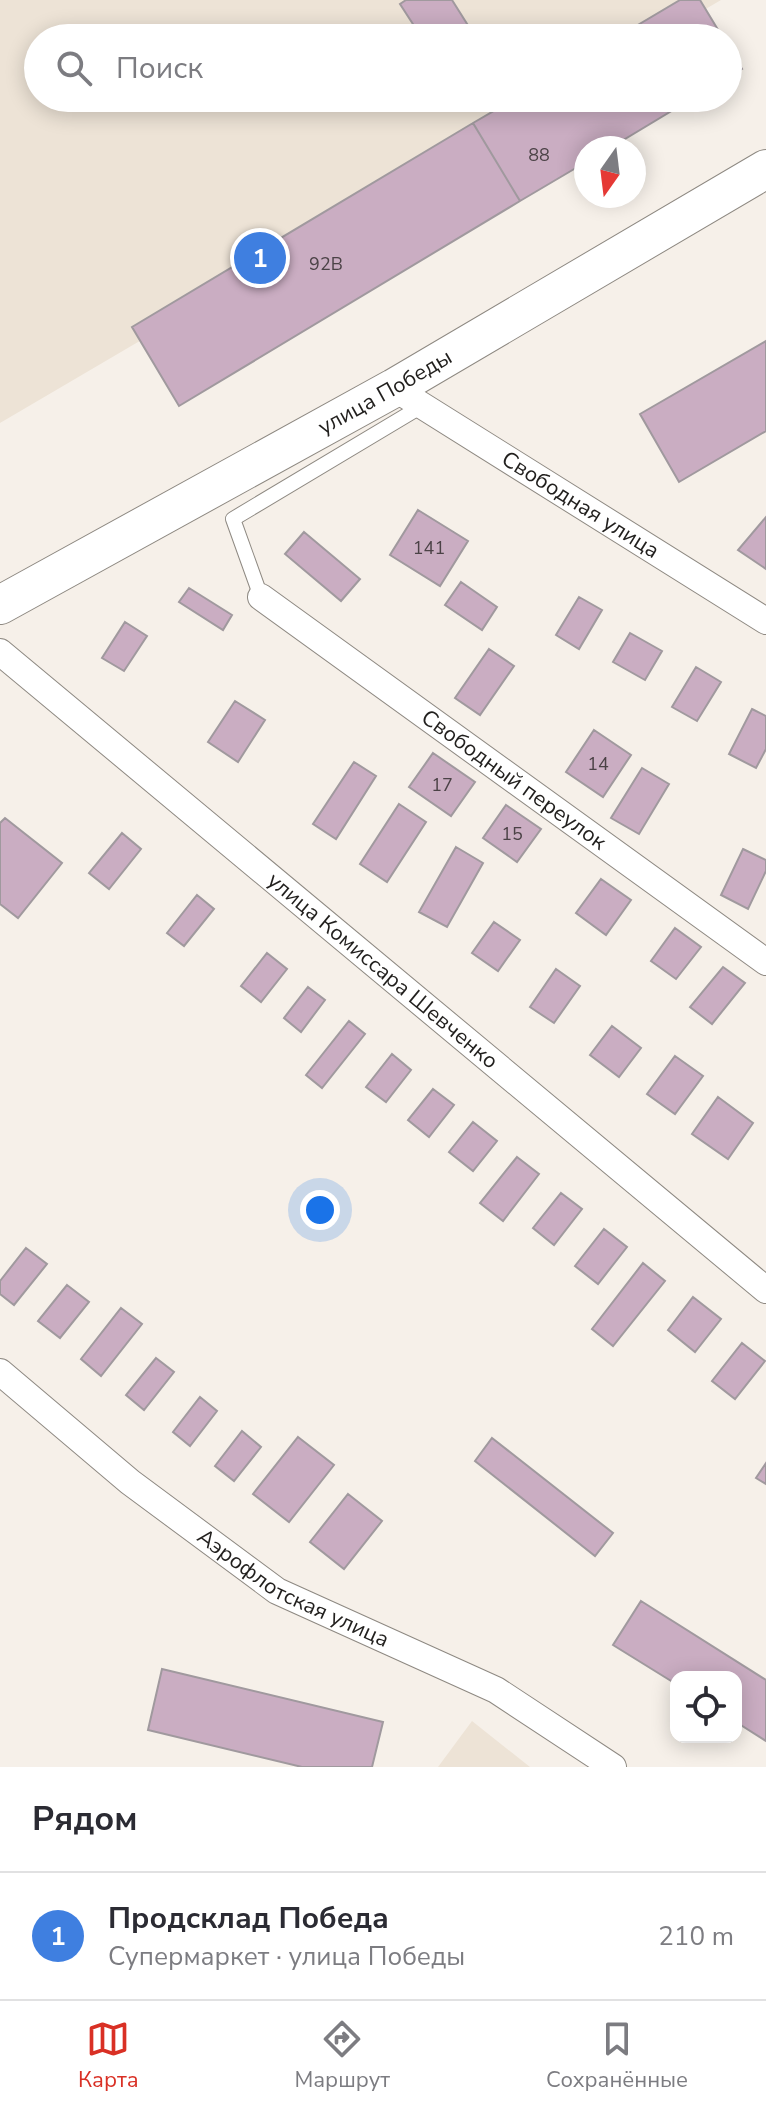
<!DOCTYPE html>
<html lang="ru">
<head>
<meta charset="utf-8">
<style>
	:root { --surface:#fff; --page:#f7f7f7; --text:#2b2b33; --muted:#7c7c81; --line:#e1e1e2; --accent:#d93025 }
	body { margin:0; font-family:"Nunito Sans",sans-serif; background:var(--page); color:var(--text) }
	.controls { position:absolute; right:24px; bottom:24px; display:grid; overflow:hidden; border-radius:16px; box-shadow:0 4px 20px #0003 }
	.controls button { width:72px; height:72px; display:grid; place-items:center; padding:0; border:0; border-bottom:2px solid var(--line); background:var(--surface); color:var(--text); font:40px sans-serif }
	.compass { position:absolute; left:574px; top:136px; width:72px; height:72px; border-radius:50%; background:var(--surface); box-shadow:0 4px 20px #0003; rotate:194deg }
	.you { position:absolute; left:320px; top:1210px; width:28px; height:28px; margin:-20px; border:6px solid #fff; border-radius:50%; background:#1a73e8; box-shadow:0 0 0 12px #1a73e833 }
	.badge { display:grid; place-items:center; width:52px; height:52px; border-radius:50%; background:var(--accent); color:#fff; font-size:26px; font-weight:700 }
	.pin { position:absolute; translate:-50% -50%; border:4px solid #fff; box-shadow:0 2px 8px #0006 }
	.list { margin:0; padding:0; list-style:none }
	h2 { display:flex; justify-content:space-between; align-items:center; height:104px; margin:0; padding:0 32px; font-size:34px }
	h2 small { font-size:26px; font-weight:400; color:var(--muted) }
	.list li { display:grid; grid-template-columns:52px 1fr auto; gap:24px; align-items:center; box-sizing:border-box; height:128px; padding:0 32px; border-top:2px solid var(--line) }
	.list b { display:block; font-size:30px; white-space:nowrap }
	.list p { margin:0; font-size:26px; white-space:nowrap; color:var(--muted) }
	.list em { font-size:26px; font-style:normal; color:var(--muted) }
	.icon { flex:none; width:44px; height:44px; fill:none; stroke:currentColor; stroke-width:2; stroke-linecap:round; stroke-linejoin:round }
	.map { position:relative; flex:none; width:766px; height:1767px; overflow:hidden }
	.search { position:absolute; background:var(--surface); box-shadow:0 4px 20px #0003; left:24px; right:24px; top:24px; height:88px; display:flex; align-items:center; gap:20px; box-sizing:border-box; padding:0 28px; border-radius:44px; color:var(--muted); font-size:30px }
	.sheet { height:232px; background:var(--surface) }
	nav { display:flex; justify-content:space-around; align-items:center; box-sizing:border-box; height:112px; border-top:2px solid var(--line); background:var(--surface); font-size:22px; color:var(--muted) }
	nav a { display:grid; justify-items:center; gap:4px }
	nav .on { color:var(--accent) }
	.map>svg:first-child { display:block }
</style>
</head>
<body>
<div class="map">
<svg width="766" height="1767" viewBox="0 0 766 1767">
	<rect width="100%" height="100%" fill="#f6f0e9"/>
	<path fill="#ede3d6" d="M0,0H721L656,38H38V98H554L0,423Z
		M472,1721L530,1767H438Z"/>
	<path fill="#caadc2" stroke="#a0999e" stroke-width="2" d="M406,0H452L476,38H422L400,4Z
		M680,0H700L723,38H616Z
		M728,46L742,69L728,77Z
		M516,98H693L610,148H586V162L520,201L473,123Z
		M473,123L520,201L179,406L132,327Z
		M766,341V431L679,482L640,414Z
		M418,510L468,541L440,586L390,555Z
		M766,517V569L738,550Z
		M304,532L360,579L341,601L285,554Z
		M461,582L497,607L482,630L445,605Z
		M189,588L232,615L223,630L179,602Z
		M579,597L602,610L579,649L556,635Z
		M125,622L147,636L124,671L102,658Z
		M630,633L662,651L645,680L613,662Z
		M489,649L514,666L480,715L455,698Z
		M696,667L721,682L697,721L672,707Z
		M235,701L265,720L238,762L208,742Z
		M752,709L766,716V749L756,768L729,754Z
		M594,730L631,755L603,797L566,772Z
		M433,753L475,782L451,816L409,787Z
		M354,762L376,776L336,839L313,824Z
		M642,768L669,784L639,834L611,818Z
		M399,804L426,822L387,882L360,864Z
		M506,805L541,829L517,862L483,838Z
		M5,818L62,863L18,918L0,904V823Z
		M122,833L141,849L109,889L89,873Z
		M456,847L483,863L447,927L419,912Z
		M743,849L766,860V871L748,909L721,895Z
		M601,879L631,900L606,935L576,913Z
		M197,895L214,909L184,946L167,933Z
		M494,922L520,940L498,971L472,953Z
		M675,928L701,947L676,979L651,961Z
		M267,953L287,969L261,1002L241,986Z
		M723,967L745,983L712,1024L690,1007Z
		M556,969L580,986L554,1023L530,1007Z
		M308,987L325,1000L301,1032L284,1018Z
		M349,1021L365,1034L322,1088L306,1075Z
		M612,1026L641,1048L619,1077L590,1055Z
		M392,1054L411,1070L386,1102L366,1087Z
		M675,1056L703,1076L675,1114L647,1094Z
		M433,1089L454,1105L429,1137L408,1120Z
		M718,1097L753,1123L728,1159L692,1134Z
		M473,1122L497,1141L473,1171L449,1152Z
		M517,1157L539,1174L503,1221L480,1203Z
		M561,1193L582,1209L554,1245L533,1228Z
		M604,1229L627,1247L598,1284L575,1266Z
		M26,1248L47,1264L14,1305L0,1294V1281Z
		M643,1263L665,1281L613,1346L592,1329Z
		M67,1285L89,1302L60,1338L38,1321Z
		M693,1297L721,1319L695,1352L668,1330Z
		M121,1308L142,1324L101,1376L81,1359Z
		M742,1343L765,1361L735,1399L712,1381Z
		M156,1358L174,1372L144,1410L126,1395Z
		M200,1397L217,1411L190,1446L173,1432Z
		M242,1431L261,1447L234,1481L215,1466Z
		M298,1437L334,1465L289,1522L253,1494Z
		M492,1438L613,1533L595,1556L475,1461Z
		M766,1463V1484L756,1478Z
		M348,1494L382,1521L344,1569L310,1542Z
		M641,1601L766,1680V1741L736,1722V1677H676V1684L613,1645Z
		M162,1669L383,1722L372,1767H302L148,1730Z"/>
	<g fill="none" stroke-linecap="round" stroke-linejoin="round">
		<defs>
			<path id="lane" d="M261,597L233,519L422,406"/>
			<g id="street">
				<path id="s1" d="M394,388L766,621"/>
				<path id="s2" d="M261,597L766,962"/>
				<path id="s3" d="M0,652L766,1290"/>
				<path id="s4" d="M0,1372L130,1482L277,1591L496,1690L613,1767"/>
			</g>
			<g id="secondary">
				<path id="s5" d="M0,605L394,388L766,169"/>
			</g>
		</defs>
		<use href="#lane" stroke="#8e8982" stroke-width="16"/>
		<use href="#street" stroke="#8e8982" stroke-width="28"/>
		<use href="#secondary" stroke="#8e8982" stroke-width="40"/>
		<use href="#lane" stroke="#fff" stroke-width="14"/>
		<use href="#street" stroke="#fff" stroke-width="26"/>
		<use href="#secondary" stroke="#fff" stroke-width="38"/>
	</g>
	<g text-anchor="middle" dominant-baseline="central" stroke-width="6" stroke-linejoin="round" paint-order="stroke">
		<g font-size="18" fill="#4b4246">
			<text x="539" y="155">88</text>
			<text x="326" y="264">92В</text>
			<text x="429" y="548">141</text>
			<text x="598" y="764">14</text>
			<text x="442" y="785">17</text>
			<text x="512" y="834">15</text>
		</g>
		<g font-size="22" fill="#211f1d" stroke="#fff">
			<text stroke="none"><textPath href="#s5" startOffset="440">улица Победы</textPath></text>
			<text stroke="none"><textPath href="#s1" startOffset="220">Свободная улица</textPath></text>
			<text stroke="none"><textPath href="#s2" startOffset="312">Свободный переулок</textPath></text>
			<text stroke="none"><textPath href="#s3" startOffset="498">улица Комиссара Шевченко</textPath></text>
			<text stroke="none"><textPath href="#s4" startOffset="366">Аэрофлотская улица</textPath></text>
		</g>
	</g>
</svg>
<div class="controls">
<button><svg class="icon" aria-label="locate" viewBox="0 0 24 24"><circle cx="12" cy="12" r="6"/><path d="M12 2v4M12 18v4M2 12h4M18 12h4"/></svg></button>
</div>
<svg class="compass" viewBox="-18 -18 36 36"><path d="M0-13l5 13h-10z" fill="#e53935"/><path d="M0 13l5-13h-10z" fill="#7c7c81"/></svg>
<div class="you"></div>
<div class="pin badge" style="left:260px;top:258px;background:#3f7fe0">1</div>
<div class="search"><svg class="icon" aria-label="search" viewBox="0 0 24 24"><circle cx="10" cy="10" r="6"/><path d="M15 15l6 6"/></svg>Поиск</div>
</div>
<section class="sheet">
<h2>Рядом<small></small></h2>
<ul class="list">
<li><span class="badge" style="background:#3f7fe0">1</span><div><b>Продсклад Победа</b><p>Супермаркет · улица Победы</p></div><em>210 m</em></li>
</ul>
</section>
<nav>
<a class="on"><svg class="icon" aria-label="map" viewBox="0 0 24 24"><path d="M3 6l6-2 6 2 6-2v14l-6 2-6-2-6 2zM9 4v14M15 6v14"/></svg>Карта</a>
<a><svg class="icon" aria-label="directions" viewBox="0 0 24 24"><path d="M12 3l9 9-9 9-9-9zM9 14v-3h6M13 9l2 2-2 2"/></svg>Маршрут</a>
<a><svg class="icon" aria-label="saved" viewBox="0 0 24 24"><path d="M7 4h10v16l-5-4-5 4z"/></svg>Сохранённые</a>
</nav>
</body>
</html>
